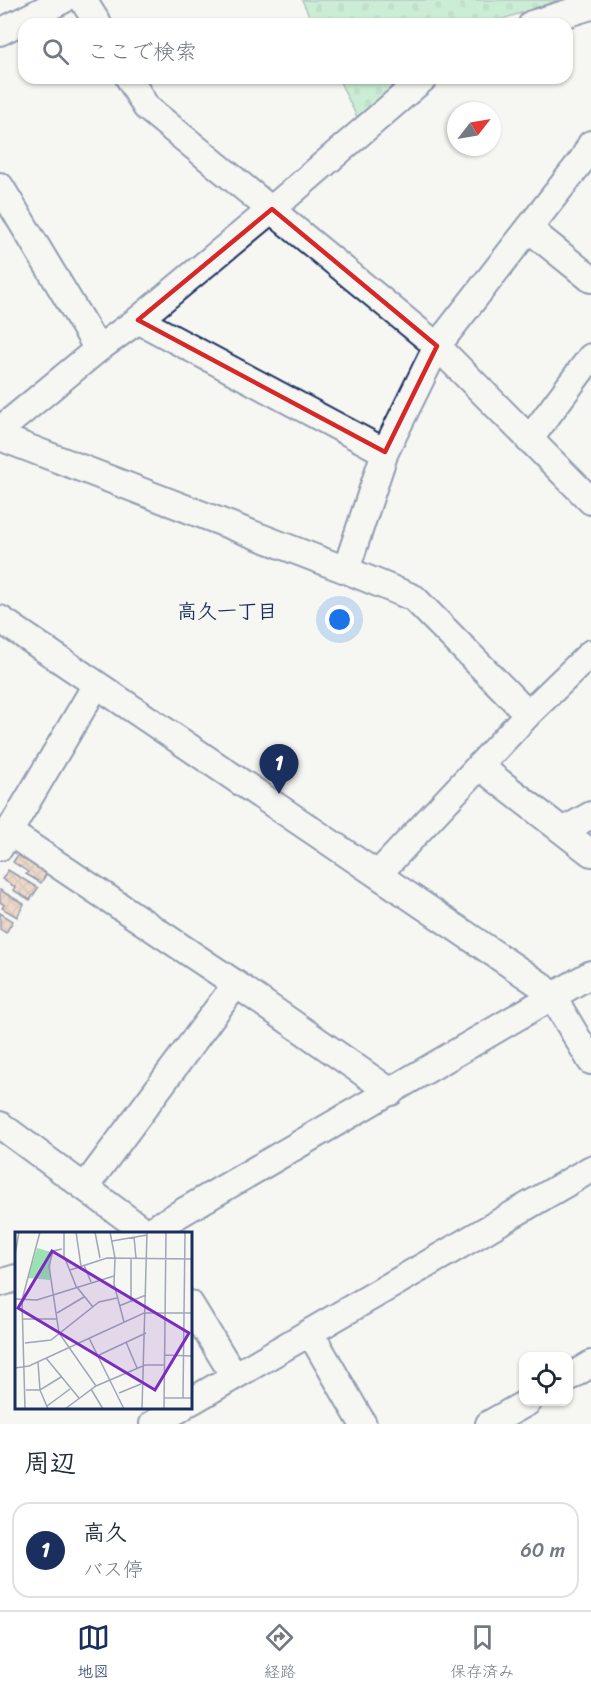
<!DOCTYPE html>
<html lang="ja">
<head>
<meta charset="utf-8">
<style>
	:root { --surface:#fff; --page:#f2f2f3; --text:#1f2937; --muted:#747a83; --line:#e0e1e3; --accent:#1b2f5e }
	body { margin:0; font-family:Sriracha,"Klee One",sans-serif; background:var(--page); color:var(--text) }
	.controls { position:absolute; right:18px; bottom:18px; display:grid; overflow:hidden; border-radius:12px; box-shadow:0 2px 4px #0004 }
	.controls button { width:54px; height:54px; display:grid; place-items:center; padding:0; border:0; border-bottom:2px solid var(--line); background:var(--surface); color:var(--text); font:30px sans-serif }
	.compass { position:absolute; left:447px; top:102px; width:54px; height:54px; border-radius:50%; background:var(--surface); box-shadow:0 2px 4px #0004; rotate:59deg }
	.you { position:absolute; left:340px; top:620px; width:21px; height:21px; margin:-15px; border:4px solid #fff; border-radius:50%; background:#1a73e8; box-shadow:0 0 0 9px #1a73e833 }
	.badge { display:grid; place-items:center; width:39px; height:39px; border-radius:50%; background:var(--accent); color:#fff; font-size:20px; font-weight:700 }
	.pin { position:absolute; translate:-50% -50px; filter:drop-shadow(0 2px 3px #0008) }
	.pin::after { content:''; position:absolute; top:32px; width:21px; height:18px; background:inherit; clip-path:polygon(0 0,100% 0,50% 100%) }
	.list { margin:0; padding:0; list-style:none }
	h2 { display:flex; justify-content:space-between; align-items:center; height:78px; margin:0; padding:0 24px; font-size:26px }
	h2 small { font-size:20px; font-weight:400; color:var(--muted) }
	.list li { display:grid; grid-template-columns:39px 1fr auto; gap:18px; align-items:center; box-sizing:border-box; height:96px; margin:0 12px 12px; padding:0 12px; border:2px solid var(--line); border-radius:18px }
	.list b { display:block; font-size:22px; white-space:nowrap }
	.list p { margin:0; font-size:20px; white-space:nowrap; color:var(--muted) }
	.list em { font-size:20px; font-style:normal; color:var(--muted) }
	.icon { flex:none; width:33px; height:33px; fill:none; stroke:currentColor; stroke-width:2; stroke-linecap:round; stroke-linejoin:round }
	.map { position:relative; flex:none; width:591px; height:1424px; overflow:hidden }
	.search { position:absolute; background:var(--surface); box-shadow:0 2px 4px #0004; left:18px; right:18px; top:18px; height:66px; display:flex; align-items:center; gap:15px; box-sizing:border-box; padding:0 21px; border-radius:18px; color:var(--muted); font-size:22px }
	.sheet { height:186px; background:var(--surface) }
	nav { display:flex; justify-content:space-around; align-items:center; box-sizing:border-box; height:84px; border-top:2px solid var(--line); background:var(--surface); font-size:16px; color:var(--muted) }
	nav a { display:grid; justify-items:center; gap:3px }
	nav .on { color:var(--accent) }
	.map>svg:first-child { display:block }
</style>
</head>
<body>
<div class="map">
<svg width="591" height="1424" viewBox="0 0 591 1424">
	<defs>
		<pattern id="cemetery-stones" width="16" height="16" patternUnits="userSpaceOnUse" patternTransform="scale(1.5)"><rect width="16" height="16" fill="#9ae3b1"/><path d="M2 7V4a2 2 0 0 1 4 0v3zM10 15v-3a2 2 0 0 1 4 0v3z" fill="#84c39b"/></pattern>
		<pattern id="building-cross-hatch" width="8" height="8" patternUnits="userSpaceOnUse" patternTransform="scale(1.5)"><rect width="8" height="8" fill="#e1b193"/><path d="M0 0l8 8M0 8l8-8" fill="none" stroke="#b6907b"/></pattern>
	</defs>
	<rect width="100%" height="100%" fill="#f6f6f2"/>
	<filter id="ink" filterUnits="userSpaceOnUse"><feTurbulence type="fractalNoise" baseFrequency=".0167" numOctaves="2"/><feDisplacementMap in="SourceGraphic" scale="12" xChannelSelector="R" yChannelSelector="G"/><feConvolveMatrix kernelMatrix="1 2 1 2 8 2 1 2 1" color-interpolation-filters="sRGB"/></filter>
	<g filter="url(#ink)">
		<path fill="url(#cemetery-stones)" stroke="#5a8988" stroke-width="1.5" d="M302,0H559L488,24H313Z
			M338,78H404L357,117Z"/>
		<path fill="url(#building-cross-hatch)" stroke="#1b2f5e" stroke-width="1.5" d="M19,853L48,871L41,883L26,874L28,872L13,862Z
			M8,870L38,888L30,900L13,890L15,887L2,879Z
			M0,890L24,904L17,917L2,908L4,905L0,902Z
			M0,913L13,921L6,933L0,929Z"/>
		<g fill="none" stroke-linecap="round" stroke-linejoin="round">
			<defs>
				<path id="minor" d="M83,0L98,24
					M532,24L591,6
					M0,32L63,0
					M129,78L146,107L437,346L591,501
					M0,186L98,349
					M529,229L591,279
					M138,320L385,452
					M0,430L98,349L138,320L272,209L424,78
					M0,437L346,570L414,598L528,714
					M529,440L591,357
					M346,570L385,452L437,346L583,159L591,144
					M0,619L542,986L553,997L591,1061
					M479,766L591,853
					M563,831L591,815
					M9,832L236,984L391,1092
					M0,847L96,685
					M378,874L528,714L591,653
					M0,1125L148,1234
					M85,1187L236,984
					M145,1234L591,974
					M0,1283L16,1278
					M190,1304L234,1376
					M311,1334L363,1424
					M568,1378L591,1364
					M190,1402L591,1169
					M153,1424L181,1408
					M489,1424L528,1402"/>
			</defs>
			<use href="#minor" stroke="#1b2f5e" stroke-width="30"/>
			<use href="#minor" stroke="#f6f6f2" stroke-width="26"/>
		</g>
	</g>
	<path d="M0 0H591V1424H0ZM272,209L437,346L385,452L138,320Z" fill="#f6f6f2" fill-opacity=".55" fill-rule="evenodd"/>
	<path fill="none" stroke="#d62828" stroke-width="4.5" stroke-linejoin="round" d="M272,209L437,346L385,452L138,320Z"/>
	<g text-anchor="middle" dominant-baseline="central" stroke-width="5" stroke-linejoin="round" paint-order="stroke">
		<g font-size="20" font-weight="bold" fill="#1b2f5e" stroke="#f6f6f2">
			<text x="227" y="611">高久一丁目</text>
		</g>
	</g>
	<g transform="translate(15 1232)">
		<rect width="177" height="177" fill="#f6f6f2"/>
		<path d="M22,16L36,20L35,48L13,46Z" fill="#9ae3b1"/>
		<path fill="none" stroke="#9ea6b7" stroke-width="1.5" d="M49,0V24L61,54L78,75M61,0L66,34M80,0L85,26M95,0L100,26L99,52L109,90M119,5L121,26M97,9L132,3M47,17L38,19L34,34L44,101L81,154M0,23L4,0M69,33L76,50M55,38L92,26L177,27M0,67L22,68L99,44M7,68L10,177M7,68L25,0M116,70V26M104,74L131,63M42,81L69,65M7,87H42M74,106L109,177M111,110L122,136M10,111L36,108L84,70L102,66M84,123L131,101M149,123L177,124M31,126L64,166M23,130L25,158L33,177M0,136L14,134L129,81H177M76,157L88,177M11,158H25L46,145M104,161L126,152M149,166H177M168,166L170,0M32,174L55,157M50,177L81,154L130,133H149M127,177L132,0M149,177L151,0"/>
		<path fill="#7b2cbf" fill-opacity="0.15" stroke="#7b2cbf" stroke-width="3" d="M37,19L174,101L140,158L3,76Z"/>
		<rect width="177" height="177" fill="none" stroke="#1b2f5e" stroke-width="3"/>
	</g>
</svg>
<div class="controls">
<button><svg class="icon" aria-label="locate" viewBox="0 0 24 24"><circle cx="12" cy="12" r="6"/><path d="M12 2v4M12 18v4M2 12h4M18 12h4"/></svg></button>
</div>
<svg class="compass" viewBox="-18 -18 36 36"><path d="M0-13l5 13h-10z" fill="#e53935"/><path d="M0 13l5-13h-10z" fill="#747a83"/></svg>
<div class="you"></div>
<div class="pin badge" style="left:279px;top:794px">1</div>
<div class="search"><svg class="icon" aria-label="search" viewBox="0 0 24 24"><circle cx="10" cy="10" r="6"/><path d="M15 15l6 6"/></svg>ここで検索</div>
</div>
<section class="sheet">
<h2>周辺<small></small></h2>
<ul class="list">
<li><span class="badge">1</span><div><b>高久</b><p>バス停</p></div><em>60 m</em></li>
</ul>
</section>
<nav>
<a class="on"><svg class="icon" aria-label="map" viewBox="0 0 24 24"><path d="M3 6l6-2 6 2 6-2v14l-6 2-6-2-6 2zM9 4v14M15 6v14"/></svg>地図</a>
<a><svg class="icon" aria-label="directions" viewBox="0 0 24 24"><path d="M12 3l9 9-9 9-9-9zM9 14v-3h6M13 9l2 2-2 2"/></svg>経路</a>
<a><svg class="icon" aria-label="saved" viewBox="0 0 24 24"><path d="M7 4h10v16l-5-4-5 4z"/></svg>保存済み</a>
</nav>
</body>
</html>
